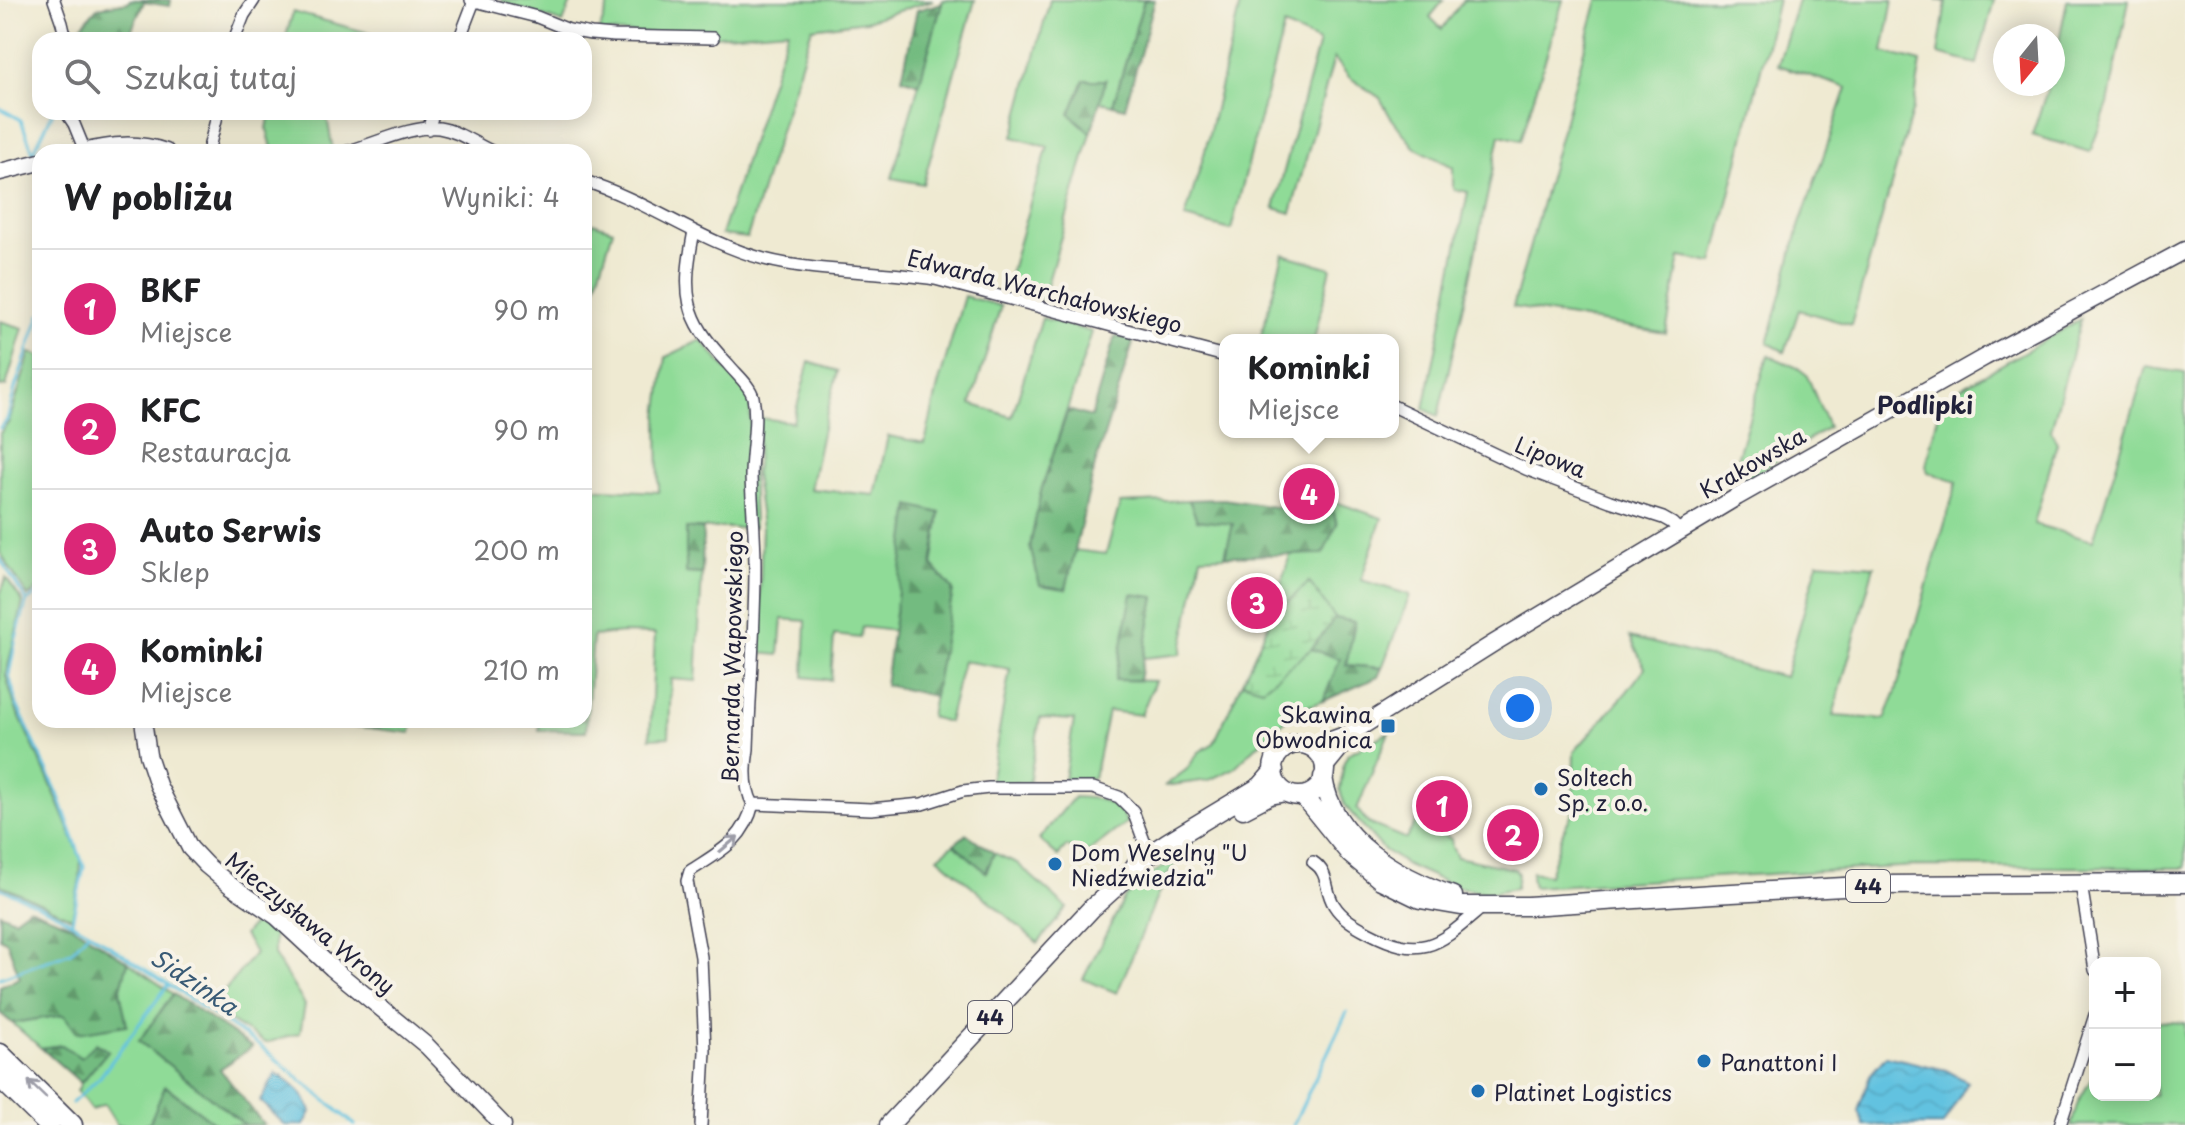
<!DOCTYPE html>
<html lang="pl">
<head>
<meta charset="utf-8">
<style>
	:root { --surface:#fff; --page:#f2f2f2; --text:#202124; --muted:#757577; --line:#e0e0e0; --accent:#db2777 }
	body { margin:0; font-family:"Playpen Sans",sans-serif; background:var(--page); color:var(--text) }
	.controls { position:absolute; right:24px; bottom:24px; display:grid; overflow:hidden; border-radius:16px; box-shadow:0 4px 20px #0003 }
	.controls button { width:72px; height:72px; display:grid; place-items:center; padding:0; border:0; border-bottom:2px solid var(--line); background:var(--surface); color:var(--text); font:40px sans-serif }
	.compass { position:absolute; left:1993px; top:24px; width:72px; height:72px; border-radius:50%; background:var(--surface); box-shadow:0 4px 20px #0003; rotate:198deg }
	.you { position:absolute; left:1520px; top:708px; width:28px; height:28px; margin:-20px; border:6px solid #fff; border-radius:50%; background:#1a73e8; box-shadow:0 0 0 12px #1a73e833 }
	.badge { display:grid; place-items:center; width:52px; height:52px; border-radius:50%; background:var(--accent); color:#fff; font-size:26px; font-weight:700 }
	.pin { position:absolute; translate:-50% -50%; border:4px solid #fff; box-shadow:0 2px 8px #0006 }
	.popup { position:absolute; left:1219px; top:334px; width:180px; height:104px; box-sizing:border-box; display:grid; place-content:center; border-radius:16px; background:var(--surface); filter:drop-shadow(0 2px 6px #0005); font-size:26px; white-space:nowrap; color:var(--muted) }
	.popup b { font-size:30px; color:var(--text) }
	.popup::after { content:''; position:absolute; left:50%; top:100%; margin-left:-16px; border:16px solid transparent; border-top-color:var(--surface) }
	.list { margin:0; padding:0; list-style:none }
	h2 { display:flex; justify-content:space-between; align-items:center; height:104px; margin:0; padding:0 32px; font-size:34px }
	h2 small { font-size:26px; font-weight:400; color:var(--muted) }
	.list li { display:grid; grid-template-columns:52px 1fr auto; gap:24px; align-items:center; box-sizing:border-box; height:120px; padding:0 32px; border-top:2px solid var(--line) }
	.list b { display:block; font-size:30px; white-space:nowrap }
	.list p { margin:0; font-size:26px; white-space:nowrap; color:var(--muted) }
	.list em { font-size:26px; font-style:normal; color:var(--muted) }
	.icon { flex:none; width:44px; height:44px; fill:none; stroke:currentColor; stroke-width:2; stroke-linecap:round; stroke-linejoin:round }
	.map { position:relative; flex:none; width:2185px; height:1125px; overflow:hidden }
	.search { position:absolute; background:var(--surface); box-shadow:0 4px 20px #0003; left:32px; top:32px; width:560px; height:88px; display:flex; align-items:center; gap:20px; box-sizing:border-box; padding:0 28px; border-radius:24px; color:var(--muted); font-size:30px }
	.panel { position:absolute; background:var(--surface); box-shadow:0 4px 20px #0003; left:32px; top:144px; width:560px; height:584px; border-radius:24px }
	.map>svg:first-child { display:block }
</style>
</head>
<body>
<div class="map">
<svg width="2185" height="1125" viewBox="0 0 2185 1125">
	<defs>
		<pattern id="forest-firs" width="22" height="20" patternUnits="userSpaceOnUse" patternTransform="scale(2)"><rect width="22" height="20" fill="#73bb80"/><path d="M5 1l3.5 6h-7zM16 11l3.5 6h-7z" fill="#5e986a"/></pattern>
		<pattern id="wetland-marsh" width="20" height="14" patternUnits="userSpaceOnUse" patternTransform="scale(2)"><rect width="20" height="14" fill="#8fdb97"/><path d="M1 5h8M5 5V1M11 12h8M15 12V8" fill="none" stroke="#7bbc83"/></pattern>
		<pattern id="water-waves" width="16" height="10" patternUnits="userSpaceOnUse" patternTransform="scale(2)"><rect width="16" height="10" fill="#62c2e0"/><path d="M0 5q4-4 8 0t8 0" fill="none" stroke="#55a6c1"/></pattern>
	</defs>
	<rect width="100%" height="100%" fill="#f7f3e8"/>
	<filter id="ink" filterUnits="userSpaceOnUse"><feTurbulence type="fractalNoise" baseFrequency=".0125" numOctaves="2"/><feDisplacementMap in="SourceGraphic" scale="16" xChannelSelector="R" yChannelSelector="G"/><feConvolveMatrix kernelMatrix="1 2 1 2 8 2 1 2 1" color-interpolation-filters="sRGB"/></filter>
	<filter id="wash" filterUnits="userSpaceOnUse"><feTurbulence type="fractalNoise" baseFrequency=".006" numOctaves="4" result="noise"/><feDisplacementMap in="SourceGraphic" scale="32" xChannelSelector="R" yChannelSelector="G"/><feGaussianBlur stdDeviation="1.8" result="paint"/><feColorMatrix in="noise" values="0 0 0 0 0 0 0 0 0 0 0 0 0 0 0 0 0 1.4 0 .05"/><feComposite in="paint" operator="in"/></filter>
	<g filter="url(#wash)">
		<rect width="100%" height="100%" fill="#efead2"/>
		<path fill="#8fdb97" stroke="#587e69" stroke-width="2" d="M502,0H572L563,23L501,2Z
			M610,0H933L866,21L812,28L747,238L721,235L788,30L712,36L599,32Z
			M943,0H975L923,184L892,178Z
			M1050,0H1144L1113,105L1100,101L1105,80L1070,114L1091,133L1043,299L1006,288L1030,203L1048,147L1013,137Z
			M1241,0H1444L1430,17L1442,29L1464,0H1563L1521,140L1500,135L1468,287L1438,416L1424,409L1468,192L1453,189V167L1414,147L1390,116L1380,98L1349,77L1334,58L1291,213L1274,208L1319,42L1284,26L1231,230L1185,218L1205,151Z
			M1598,0H1778L1713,263L1680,257L1666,333L1513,307Z
			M1798,0H1893L1883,52L1921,62L1914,105L1851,325L1799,310L1785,352L1768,343L1799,227L1847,88L1778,65Z
			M1937,0H1994L1977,64L1938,54L1946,2Z
			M2067,0H2129L2108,104L2090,152L2032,135L2049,84H2053V73Z
			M293,12L387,38V40H285Z
			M270,112H326L333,150L323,152H273L267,129Z
			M593,223L613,230L584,325V255Z
			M1283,254L1331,268L1314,340H1260Z
			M964,296L1001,306L971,404L1012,417L1042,318L1092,332L1041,491L1030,547L1066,589L1074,550L1106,554L1120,503L1189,500L1197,520L1233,523L1225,556L1201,557L1181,654L1143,658L1155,598L1115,680L1155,681L1141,715L1108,711L1094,778L1064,779L1074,720L1040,718L1029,783L990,782L1010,669L963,661L948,722L930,717L953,590L932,565L940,513L910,506L894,631L862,627L860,638L834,635L831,680L804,677L806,621L782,619L779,655L758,653L762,527L755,475L760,418L793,422L809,362L838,371L823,428L810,489L875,495L888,436L925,443L938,386Z
			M2081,319L2051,430L2057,443L2034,524L2093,541L2146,367L2185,373V868L1917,866L1533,887L1531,877L1532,872L1549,875L1563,832L1573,811L1574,752L1625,694L1645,668L1630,637L1785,677L1818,562L1874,566L1833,716L1885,719L1896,691L1957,482L1928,472L1926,466L1942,399Z
			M0,321L23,328L6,386L0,387Z
			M701,340L750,397L754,528H686V573L702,574L696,681L671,679L669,737L650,738L655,634L623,633L593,636L586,731L539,730L540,720H584V488L659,492L658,416L666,357Z
			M30,353L40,356V588L28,596L0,553V433L9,422Z
			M1768,355L1798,368L1807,375L1828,427L1746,481L1738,476L1734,469Z
			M1330,500L1382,518L1361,580L1410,595L1382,668L1346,665L1355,622L1335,618L1309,582L1271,618L1290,555L1323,553L1337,524Z
			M6,578L23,602L6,675L15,707L52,787L81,859L80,879L72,918L0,885V595Z
			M1311,649L1340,658L1324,700L1328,699L1298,710L1264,739L1233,769L1209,780L1164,786L1186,770L1199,752L1214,743L1242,682L1263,688Z
			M302,720H413L411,733Z
			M1389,732L1357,809L1368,823L1406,839L1416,821L1451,839L1452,847L1457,857L1515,869L1518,874L1516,888L1488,893L1467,889L1452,885L1407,865L1383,849L1345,806L1340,790L1344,762L1348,754Z
			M1074,797C1097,798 1116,799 1127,822L1084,855L1067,846L1058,856L1039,839Z
			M954,844L986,872L994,853L1017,863L1067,908L1038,943L938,857Z
			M1180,856L1164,880L1117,993L1083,979L1125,897L1152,874Z
			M261,914L274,924V955L305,1005L300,1033L266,1043L210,1009L255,953L244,935Z
			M128,962L173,994L139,1041L245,1125H217L166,1086L150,1122L144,1125H117L104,1104L92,1110L77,1091L81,1083L107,1051L81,1058L62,1045L41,1048L12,1023L64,1015L126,1025L120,991Z
			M2155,1021L2185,1023V1125H2071L2078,1102L2095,1073V1095H2155Z"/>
		<path fill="url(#forest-firs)" stroke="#4a6e5e" stroke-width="2" d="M130,0H171L170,6L144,2L132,29L131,40L79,38L77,31L98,7L129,2Z
			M1144,0H1155L1125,108L1113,105Z
			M942,3L919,84L902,78L917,10Z
			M1084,80H1106L1091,133L1070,114Z
			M1115,336L1134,340L1095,465L1066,589L1040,585L1030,547L1041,491L1068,410L1091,417Z
			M1224,499L1274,507L1330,500L1337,524L1323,554L1225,556L1233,524L1197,520L1189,500Z
			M910,505L940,513L932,565L953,590L934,696L885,685Z
			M686,528L703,529L702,574L686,573Z
			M1132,594L1155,597L1139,680H1115Z
			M1335,618L1355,622L1346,665L1382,668L1378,677L1323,701L1340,659L1311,649Z
			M967,834L994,853L986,872L954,844Z
			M29,908L71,925L128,962L120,991L127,1025L77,1033L64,1015L12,1023L0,1013V986L20,978L7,942L0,938V913L14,919Z
			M173,994L252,1047L220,1069L264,1125H245L139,1041Z
			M96,1043L108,1051L81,1083L41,1048L62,1045L81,1058Z
			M165,1086L217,1125H144L150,1122Z"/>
		<path fill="url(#wetland-marsh)" stroke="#587e69" stroke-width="2" d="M1309,582L1335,618L1311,649L1263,688L1242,682L1271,618Z"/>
		<path fill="url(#water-waves)" stroke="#42728e" stroke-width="2" d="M1886,1056L1946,1070L1968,1082L1943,1125H1864L1858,1111L1870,1075Z
			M276,1073C291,1082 306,1094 311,1112L304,1125H285L260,1101Z"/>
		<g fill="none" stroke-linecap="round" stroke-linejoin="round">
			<path stroke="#62c2e0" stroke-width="3" d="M0,108L21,120L34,155
				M33,153L53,112
				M38,171L40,231
				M0,428L7,420L15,388L40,315
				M0,559L27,601L16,638L9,675L17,705L58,794L84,867L72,921
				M27,601L40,592
				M0,888L53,912L89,932L259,1045L355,1125
				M0,978L71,952L89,932
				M72,1103L100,1077L168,985
				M1293,1125L1347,1012"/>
		</g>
	</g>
	<g filter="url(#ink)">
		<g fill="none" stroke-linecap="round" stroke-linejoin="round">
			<defs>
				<path id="street" d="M54,0L62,23L66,40
					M471,0L537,17L569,30L591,34L614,36L713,38
					M234,40L244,15L254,0
					M459,40L474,1
					M66,112L74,124L85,151
					M428,129L434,112
					M208,152L218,112
					M345,152C373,145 411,125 439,128C459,131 475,144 493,152
					M584,181C647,200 700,242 764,259C817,273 880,270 935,279L1225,356
					M694,231C682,293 683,317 728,364C736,374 750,385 753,397C758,423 751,450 751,476C752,506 755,536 755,567C755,627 750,688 748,749C745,767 744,788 753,804L871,809L922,804L963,791L989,788H1093L1119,797L1133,811L1144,841L1156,855
					M1393,406L1526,469L1610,501L1663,518L1672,523L1680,531
					M1313,862C1330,873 1324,890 1334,905C1342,918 1355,925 1368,932C1425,962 1440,943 1484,906
					M2081,884L2095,970
					M701,1125L705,1051L701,957L687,881L690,871C719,852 744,841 753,804
					M2060,1125L2095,1015"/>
				<path id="secondary" d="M82,152C112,145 137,142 166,152
					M0,172L40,162
					M143,720L148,755L158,785L190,848L206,865L230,885L276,916L332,968L427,1046L503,1125
					M1312,747L1353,732L1494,643L1737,497L1985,357L2185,250
					M1324,768L1351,735"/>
				<path id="primary" d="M1273 770a26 26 0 1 1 52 0a26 26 0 1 1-52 0Z
					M1323,777C1332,841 1398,877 1453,896
					M1303,796L1350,854L1381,880L1420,899L1461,906H1528L1713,894L1881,885L2185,883
					M1243,809L1270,795L1285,792
					M889,1125L1091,909L1129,875L1137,863L1168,842L1261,786L1274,771"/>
				<path id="highway" d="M0,1054L72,1125
					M0,1077L49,1125"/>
			</defs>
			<use href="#street" stroke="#414052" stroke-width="14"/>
			<use href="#secondary" stroke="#414052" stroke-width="19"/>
			<use href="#primary" stroke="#414052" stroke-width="21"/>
			<use href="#highway" stroke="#414052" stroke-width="23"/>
			<use href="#street" stroke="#fff" stroke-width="11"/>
			<use href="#secondary" stroke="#fff" stroke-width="16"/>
			<use href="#primary" stroke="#fff" stroke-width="18"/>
			<use href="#highway" stroke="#fff" stroke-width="20"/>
		</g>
		<defs><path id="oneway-shaft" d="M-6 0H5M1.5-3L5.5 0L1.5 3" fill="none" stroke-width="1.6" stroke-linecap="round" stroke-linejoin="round" transform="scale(2)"/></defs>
		<g stroke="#9c9ca7">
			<use href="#oneway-shaft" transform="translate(729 844) rotate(-40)"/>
			<use href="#oneway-shaft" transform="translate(37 1089) rotate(-136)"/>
		</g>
	</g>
	<g fill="#1f6fb2" stroke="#f7f3e8" stroke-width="3">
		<rect x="1380" y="718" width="16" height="16" rx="4"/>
		<circle cx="1541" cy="789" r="8"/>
		<circle cx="1055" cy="864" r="8"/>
		<circle cx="1704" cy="1061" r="8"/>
		<circle cx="1478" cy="1091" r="8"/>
	</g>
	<g text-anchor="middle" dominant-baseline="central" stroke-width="8" stroke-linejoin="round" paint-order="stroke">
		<g fill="#f7f3e8" stroke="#62616f" stroke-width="2">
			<rect x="1846" y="870" width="44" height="32" rx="6"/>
			<rect x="968" y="1001" width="44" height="32" rx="6"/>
		</g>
		<g font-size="20" font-weight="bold" fill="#22223b">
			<text x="1868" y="886">44</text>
			<text x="990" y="1017">44</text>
		</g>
		<g font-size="22" fill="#22223b" stroke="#f7f3e8">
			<text transform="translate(1045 290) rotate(14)">Edwarda Warchałowskiego</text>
			<text transform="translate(1551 456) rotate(22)">Lipowa</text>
			<text transform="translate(1752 462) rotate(-30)">Krakowska</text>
			<text transform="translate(731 657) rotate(-89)">Bernarda Wapowskiego</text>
			<text transform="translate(311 922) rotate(39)">Mieczysława Wrony</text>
		</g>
		<g font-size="22" fill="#22223b" stroke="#f7f3e8" text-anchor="start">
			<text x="1372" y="713" text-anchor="end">Skawina<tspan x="1372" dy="25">Obwodnica</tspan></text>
			<text x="1557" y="776">Soltech<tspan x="1557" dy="25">Sp. z o.o.</tspan></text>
			<text x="1071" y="851">Dom Weselny "U<tspan x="1071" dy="25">Niedźwiedzia"</tspan></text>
			<text x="1720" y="1061">Panattoni I</text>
			<text x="1494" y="1091">Platinet Logistics</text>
		</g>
		<g font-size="24" font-weight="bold" fill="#22223b" stroke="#f7f3e8">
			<text x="1925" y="404">Podlipki</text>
		</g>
		<g font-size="24" font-style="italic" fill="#385a75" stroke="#f7f3e8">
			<text transform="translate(195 981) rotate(34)">Sidzinka</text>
		</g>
	</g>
</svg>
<div class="controls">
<button>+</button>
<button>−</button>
</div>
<svg class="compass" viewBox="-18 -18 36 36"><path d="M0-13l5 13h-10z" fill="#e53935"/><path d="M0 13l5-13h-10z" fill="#757577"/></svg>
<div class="you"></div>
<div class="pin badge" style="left:1442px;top:806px">1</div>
<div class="pin badge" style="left:1513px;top:835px">2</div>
<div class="pin badge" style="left:1257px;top:603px">3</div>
<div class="pin badge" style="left:1309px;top:494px">4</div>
<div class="popup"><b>Kominki</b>Miejsce</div>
<div class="search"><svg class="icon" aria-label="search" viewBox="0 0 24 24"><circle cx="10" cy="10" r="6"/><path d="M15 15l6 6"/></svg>Szukaj tutaj</div>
<section class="panel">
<h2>W pobliżu<small>Wyniki: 4</small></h2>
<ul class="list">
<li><span class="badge">1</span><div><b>BKF</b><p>Miejsce</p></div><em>90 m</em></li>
<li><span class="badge">2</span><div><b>KFC</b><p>Restauracja</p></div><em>90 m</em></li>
<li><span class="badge">3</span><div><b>Auto Serwis</b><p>Sklep</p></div><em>200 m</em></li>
<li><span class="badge">4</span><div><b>Kominki</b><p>Miejsce</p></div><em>210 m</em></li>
</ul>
</section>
</div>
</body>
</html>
